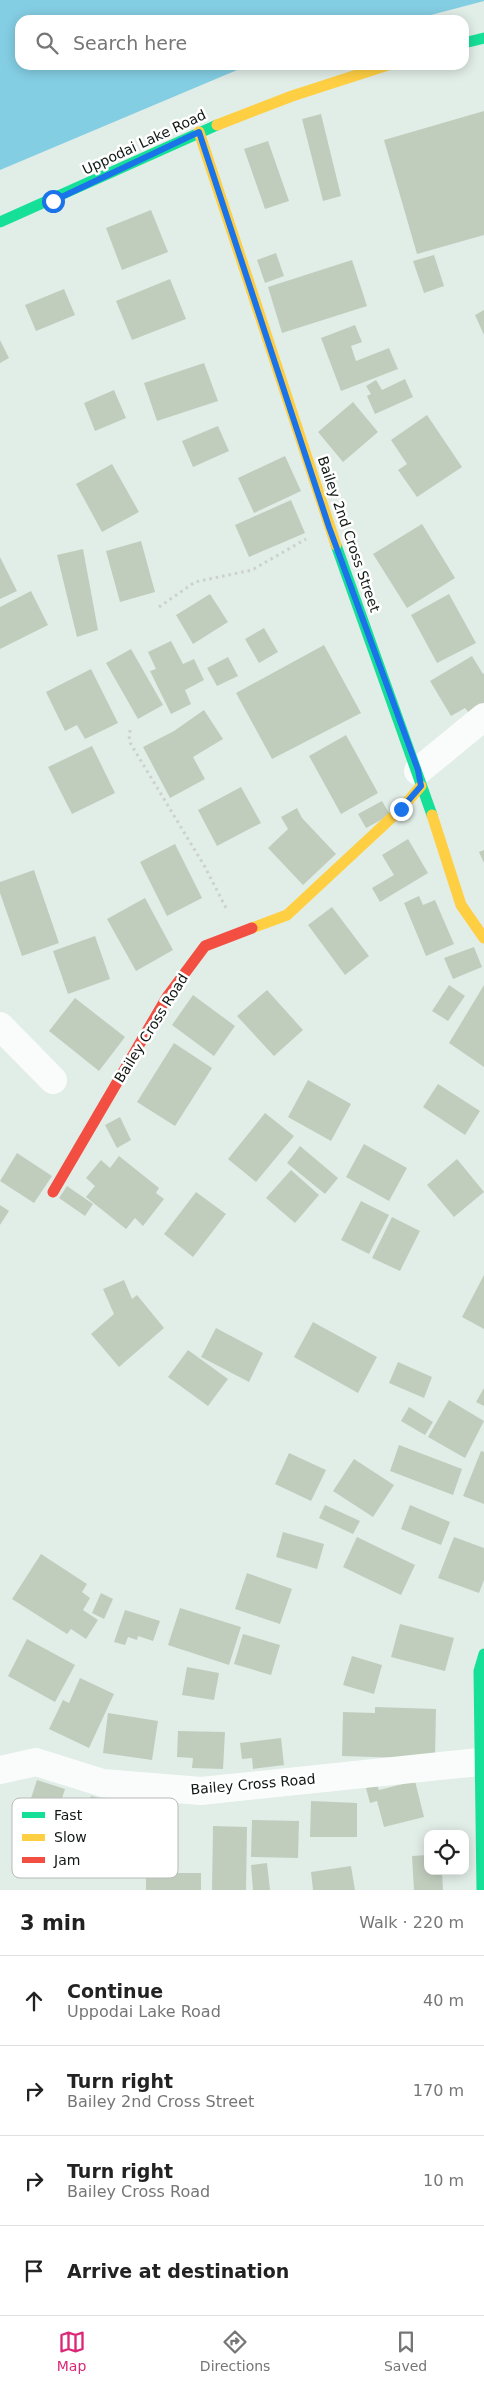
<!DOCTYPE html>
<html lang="en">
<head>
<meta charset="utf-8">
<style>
	:root { --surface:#fff; --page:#f6f6f6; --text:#222; --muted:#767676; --line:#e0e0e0; --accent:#db2777 }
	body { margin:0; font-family:"DejaVu Sans",sans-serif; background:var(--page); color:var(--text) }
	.controls { position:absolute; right:15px; bottom:15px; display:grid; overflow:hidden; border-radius:10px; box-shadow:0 2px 12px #0003 }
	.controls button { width:45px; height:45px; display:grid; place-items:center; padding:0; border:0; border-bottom:1px solid var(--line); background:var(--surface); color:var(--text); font:25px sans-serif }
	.stop { position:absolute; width:15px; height:15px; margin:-11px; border:4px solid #1a73e8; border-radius:50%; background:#fff }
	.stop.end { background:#1a73e8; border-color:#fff; box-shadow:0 1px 5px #0008 }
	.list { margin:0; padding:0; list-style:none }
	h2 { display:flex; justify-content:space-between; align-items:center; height:65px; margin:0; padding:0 20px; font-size:21px }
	h2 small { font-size:16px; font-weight:400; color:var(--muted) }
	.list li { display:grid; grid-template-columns:32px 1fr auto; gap:15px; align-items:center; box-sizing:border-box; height:90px; padding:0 20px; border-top:1px solid var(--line) }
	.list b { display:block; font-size:19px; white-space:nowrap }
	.list p { margin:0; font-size:16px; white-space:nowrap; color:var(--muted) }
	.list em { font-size:16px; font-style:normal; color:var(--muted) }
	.icon { flex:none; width:28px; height:28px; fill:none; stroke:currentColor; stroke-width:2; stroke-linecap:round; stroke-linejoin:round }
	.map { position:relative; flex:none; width:484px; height:1890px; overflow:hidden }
	.search { position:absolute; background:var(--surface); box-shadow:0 2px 12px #0003; left:15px; right:15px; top:15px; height:55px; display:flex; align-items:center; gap:12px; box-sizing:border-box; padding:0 18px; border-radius:15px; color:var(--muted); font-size:19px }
	.sheet { height:425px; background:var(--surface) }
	nav { display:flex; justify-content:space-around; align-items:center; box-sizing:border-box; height:70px; border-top:1px solid var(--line); background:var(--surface); font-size:14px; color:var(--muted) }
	nav a { display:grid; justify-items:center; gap:2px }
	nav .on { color:var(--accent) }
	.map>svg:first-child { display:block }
</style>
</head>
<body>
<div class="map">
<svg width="484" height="1890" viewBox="0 0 484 1890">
	<rect width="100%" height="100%" fill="#e1ede7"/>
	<path fill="#84cee3" d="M0,0H484V1L412,20H20V65H249L0,170Z"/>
	<path fill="#c0cdbd" d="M484,111V235L417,254L384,140Z
		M321,114L341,196L323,201L302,119Z
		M268,141L289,201L265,209L244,149Z
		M151,210L168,252L122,270L106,228Z
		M276,253L284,276L265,283L257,260Z
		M434,255L444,286L424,293L413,261Z
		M352,260L367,306L282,333L268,287Z
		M170,279L186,319L132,340L116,301Z
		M64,289L75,315L36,331L25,305Z
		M484,310V335L475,315Z
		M355,325L362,342L351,346L356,361L389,348L398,369L341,391L321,338Z
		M0,340L9,358L0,363Z
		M204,363L218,401L157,421L144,383Z
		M405,379L413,397L375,414L367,396L371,394L366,386L376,380L382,390Z
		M114,390L126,418L95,431L84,403Z
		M353,402L378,432L343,462L318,432Z
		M427,415L462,467L417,497L398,470L407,464L391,440Z
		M218,426L229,451L193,467L182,441Z
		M285,456L301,491L254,513L238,478Z
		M112,464L139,512L102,532L76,484Z
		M291,500L305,533L249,557L235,525Z
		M422,524L455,578L407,608L373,554Z
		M141,541L155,592L120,602L106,551Z
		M83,549L98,630L77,637L57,555Z
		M0,557L17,591L0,599Z
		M31,591L48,625L0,649V607Z
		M210,594L228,622L193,644L176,615Z
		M449,594L476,643L437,663L411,615Z
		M264,628L278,652L259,663L245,639Z
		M171,641L183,664L194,659L204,680L185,690L191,704L171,714L150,671L156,669L148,652Z
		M324,645L361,713L272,759L236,693Z
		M131,649L163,705L138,719L106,663Z
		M472,656L483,674L484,673V710L473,718L465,708L451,716L430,681Z
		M228,657L238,676L217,686L207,668Z
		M91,669L118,723L85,739L77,725L65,731L46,692Z
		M204,710L223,739L193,757L205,779L170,798L143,747L174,731Z
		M346,735L378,793L341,814L309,756Z
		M92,746L115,793L72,814L48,767Z
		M241,787L261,823L217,846L198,810Z
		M382,801L390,815L366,828L358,814Z
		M297,808L302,818L336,854L303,885L268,848L288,829L281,817Z
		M408,839L428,873L380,902L372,888L394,875L382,855Z
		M175,844L202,898L167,916L140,862Z
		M484,850V863L479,852Z
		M34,870L59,943L22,956L0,893V882Z
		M419,896L423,905L435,900L454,944L426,956L404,903Z
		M145,898L173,950L136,971L107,919Z
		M332,907L369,956L345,975L308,925Z
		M95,936L110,979L68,994L53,951Z
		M474,947L482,967L453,979L444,958Z
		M449,985L465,996L448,1021L432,1011Z
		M484,985V1067L449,1043Z
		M267,990L303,1030L274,1056L237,1016Z
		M193,995L235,1026L214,1056L172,1025Z
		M75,998L125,1037L99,1071L49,1031Z
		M174,1043L212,1068L175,1126L137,1102Z
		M308,1080L351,1104L331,1141L288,1117Z
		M438,1084L480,1111L465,1135L423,1107Z
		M265,1113L294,1136L256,1182L228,1159Z
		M120,1117L131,1140L117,1148L105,1125Z
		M364,1144L407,1168L389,1201L346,1177Z
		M300,1146L338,1178L325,1194L287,1163Z
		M17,1153L52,1176L34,1203L0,1181Z
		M119,1156L159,1188L156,1193L164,1199L143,1226L135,1218L126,1229L86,1197L95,1186L86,1178L101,1160L110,1168Z
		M457,1159L484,1192L454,1217L427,1185Z
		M291,1170L319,1195L295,1223L266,1198Z
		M67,1186L93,1204L85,1216L59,1198Z
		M196,1192L226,1214L193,1257L164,1234Z
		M361,1201L389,1215L369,1254L341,1240Z
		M0,1205L9,1211L0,1225Z
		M392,1217L420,1231L400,1271L372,1258Z
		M484,1275V1329L462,1317Z
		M124,1280L132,1299L137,1295L164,1328L119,1367L91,1334L114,1314L103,1289Z
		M313,1322L377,1357L358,1393L294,1357Z
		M216,1328L263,1353L249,1382L201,1357Z
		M188,1350L228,1379L208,1406L168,1377Z
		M398,1362L432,1377L424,1398L389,1383Z
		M484,1388V1406L476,1402Z
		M449,1400L484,1421L465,1458L428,1437Z
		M409,1407L433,1422L425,1435L401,1421Z
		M399,1445L462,1469L453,1495L390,1471Z
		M481,1451L484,1452V1504L463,1496Z
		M289,1453L326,1470L311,1501L275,1484Z
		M354,1459L394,1485L373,1517L333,1491Z
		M325,1505L360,1521L353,1534L319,1518Z
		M410,1505L450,1522L441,1545L401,1529Z
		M283,1532L324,1544L317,1569L276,1557Z
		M357,1537L415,1565L401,1595L343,1567Z
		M454,1537L484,1548V1580L479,1593L438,1578Z
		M41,1554L87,1584L82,1592L90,1598L83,1610L98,1620L86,1639L71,1629L67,1634L12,1599Z
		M247,1573L292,1589L280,1624L235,1609Z
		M101,1593L113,1599L104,1619L92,1613Z
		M180,1608L241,1627L229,1665L168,1645Z
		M125,1610L160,1621L153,1641L138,1636L137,1640L128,1637L125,1645L114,1642Z
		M400,1624L454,1638L445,1671L391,1657Z
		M243,1634L280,1645L271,1675L234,1664Z
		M27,1639L75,1665L55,1702L8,1676Z
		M352,1656L382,1665L374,1694L343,1685Z
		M187,1667L219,1673L214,1700L182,1695Z
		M80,1678L114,1694L89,1748L49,1729L63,1700L69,1703Z
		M375,1707L436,1709L435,1759L342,1756L343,1712L375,1713Z
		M108,1713L158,1721L152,1760L103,1753Z
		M178,1731L225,1732L223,1769L192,1768L193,1758L177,1757Z
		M281,1738L284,1765L253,1769L252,1758L242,1759L240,1743Z
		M37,1780L65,1789L43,1856L15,1847Z
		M415,1781L424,1817L384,1827L377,1801L370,1803L366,1788L377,1785L379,1790Z
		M119,1791L157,1800L151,1826L113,1818Z
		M91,1796L115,1802L109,1825L95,1821L97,1812L87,1809Z
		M311,1801L357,1803V1837H310Z
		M252,1820L299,1821L298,1858L251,1857Z
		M213,1826L247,1827L246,1890H212Z
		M428,1855V1871H442L443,1890H414L412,1856Z
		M267,1863L270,1890H253L251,1865Z
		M351,1866L355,1890H313L311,1872Z
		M146,1873H201V1890H146Z"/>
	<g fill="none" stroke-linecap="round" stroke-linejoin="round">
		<path stroke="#cdd0ce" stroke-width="3" stroke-dasharray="2.5 4" stroke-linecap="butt" d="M159,607L195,582L252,570L306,539
			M130,730L129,741L205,867L227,910"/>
		<path stroke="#fafcfb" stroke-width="28" d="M418,771L484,717
			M0,1026L53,1080
			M0,1770L36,1762L103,1783L201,1791L479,1762"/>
		<path stroke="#16e098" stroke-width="11" d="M464,43L484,38
			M0,222L217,125
			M336,545L432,815
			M482,1890L479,1671L484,1654"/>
		<path stroke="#ffcf43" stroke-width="11" d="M217,125L292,96L388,65
			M199,132L336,545
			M432,815L461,905L484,938
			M252,928L287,915L401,809L421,786"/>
		<path stroke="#f24e42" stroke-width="11" d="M53,1192L167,997L205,946L252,928"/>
	</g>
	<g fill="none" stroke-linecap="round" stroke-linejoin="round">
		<path stroke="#1a73e8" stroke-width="6" d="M53,201L199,132L329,527L418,770L421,786L401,809"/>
	</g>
	<g text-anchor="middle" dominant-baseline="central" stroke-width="5" stroke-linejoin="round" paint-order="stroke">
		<g font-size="14" fill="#101814" stroke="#fff">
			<text transform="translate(144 142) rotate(-25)">Uppodai Lake Road</text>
			<text transform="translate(349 534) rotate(71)">Bailey 2nd Cross Street</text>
			<text transform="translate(151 1028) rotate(-58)">Bailey Cross Road</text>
			<text transform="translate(253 1784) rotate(-5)">Bailey Cross Road</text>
		</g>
	</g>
	<rect x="12" y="1798" width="166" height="80" rx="8" fill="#fff" stroke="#b7bab8" stroke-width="1"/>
	<rect x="22" y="1812" width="23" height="6" fill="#16e098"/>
	<rect x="22" y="1834" width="23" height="7" fill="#ffcf43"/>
	<rect x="22" y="1857" width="23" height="6" fill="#f24e42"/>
	<g font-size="14" fill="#101814">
		<text x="54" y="1820">Fast</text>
		<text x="54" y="1842">Slow</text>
		<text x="54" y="1865">Jam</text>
	</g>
</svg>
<div class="controls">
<button><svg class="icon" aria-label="locate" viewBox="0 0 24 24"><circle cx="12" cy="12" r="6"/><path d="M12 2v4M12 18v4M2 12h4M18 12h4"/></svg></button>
</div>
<div class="stop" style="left:53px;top:201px"></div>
<div class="stop end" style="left:401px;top:809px"></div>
<div class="search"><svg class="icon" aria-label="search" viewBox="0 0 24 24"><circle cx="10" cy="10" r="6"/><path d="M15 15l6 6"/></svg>Search here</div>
</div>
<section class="sheet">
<h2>3 min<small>Walk · 220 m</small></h2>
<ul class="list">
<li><svg class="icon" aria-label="ahead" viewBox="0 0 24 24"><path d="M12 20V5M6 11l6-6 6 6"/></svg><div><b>Continue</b><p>Uppodai Lake Road</p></div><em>40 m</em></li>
<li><svg class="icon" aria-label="right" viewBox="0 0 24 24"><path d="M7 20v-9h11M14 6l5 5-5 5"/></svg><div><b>Turn right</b><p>Bailey 2nd Cross Street</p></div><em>170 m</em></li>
<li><svg class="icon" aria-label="right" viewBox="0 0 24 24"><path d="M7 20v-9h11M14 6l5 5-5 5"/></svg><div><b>Turn right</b><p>Bailey Cross Road</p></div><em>10 m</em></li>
<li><svg class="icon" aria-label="arrive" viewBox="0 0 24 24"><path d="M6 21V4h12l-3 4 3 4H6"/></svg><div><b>Arrive at destination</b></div></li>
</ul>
</section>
<nav>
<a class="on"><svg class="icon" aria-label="map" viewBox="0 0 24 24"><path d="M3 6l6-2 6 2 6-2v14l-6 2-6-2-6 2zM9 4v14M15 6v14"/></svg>Map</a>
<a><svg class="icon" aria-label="directions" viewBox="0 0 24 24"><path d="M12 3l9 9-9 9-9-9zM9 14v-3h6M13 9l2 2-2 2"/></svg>Directions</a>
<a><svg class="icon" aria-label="saved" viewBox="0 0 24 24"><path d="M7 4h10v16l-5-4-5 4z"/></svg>Saved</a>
</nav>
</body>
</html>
